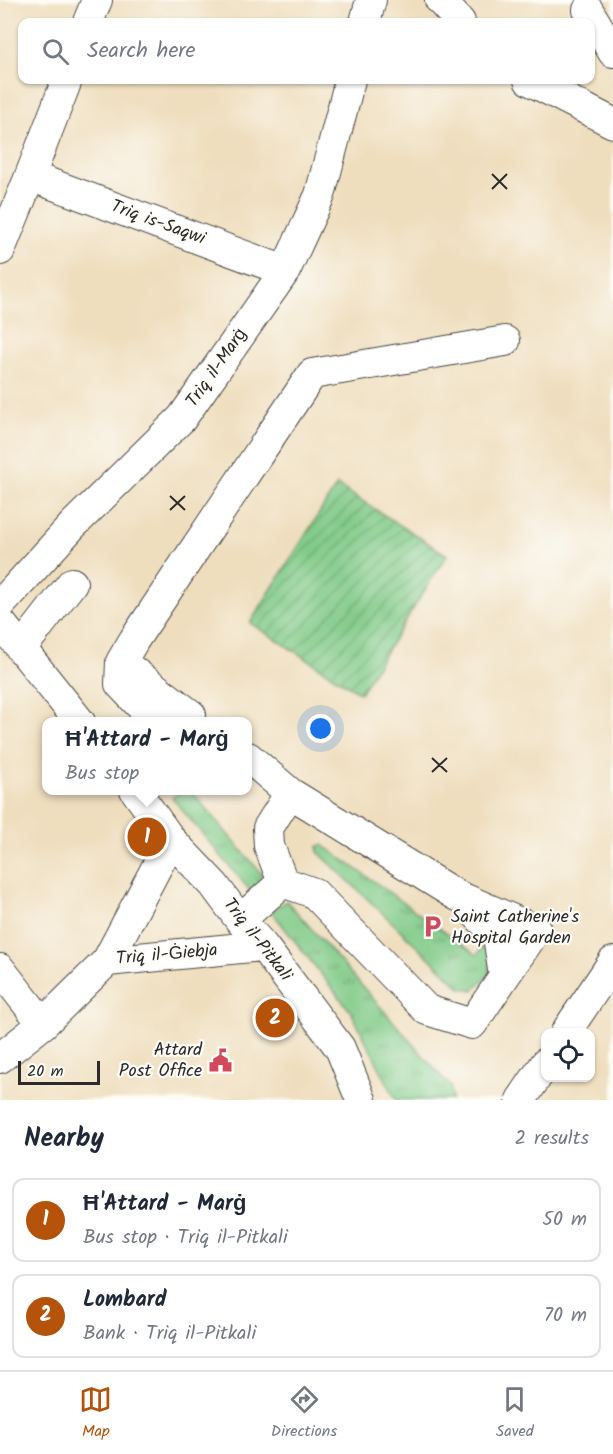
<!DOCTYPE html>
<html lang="en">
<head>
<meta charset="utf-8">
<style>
	:root { --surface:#fff; --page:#f6f6f7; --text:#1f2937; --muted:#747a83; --line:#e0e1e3; --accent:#b45309 }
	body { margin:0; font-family:Kalam,sans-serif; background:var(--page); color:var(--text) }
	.controls { position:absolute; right:18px; bottom:18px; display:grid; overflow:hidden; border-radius:12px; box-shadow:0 2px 4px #0004 }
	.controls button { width:54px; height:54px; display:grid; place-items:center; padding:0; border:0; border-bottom:2px solid var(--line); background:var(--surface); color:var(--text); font:30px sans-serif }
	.scale { position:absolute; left:18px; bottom:15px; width:82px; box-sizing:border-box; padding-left:6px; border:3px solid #2b2b2b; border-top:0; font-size:16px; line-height:21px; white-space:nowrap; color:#2b2b2b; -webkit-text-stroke:4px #fdfcf7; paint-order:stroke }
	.you { position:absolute; left:321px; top:729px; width:21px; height:21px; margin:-15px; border:4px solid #fff; border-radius:50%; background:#1a73e8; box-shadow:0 0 0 9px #1a73e833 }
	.badge { display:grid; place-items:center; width:39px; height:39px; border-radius:50%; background:var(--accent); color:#fff; font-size:20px; font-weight:700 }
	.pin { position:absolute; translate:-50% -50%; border:3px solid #fff; box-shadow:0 2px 6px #0006 }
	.popup { position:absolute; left:42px; top:717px; width:210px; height:78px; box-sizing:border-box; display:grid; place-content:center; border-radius:12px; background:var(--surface); filter:drop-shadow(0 2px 4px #0005); font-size:20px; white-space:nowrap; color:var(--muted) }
	.popup b { font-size:22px; color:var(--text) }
	.popup::after { content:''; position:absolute; left:50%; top:100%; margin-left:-12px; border:12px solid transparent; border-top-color:var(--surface) }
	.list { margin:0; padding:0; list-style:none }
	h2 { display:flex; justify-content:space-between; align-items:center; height:78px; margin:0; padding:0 24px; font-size:26px }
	h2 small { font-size:20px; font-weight:400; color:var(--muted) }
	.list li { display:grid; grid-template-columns:39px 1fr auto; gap:18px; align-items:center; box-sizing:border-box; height:84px; margin:0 12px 12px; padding:0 12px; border:2px solid var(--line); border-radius:12px }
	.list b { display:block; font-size:22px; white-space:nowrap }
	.list p { margin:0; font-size:20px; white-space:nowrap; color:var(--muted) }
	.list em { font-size:20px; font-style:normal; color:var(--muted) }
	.icon { flex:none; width:33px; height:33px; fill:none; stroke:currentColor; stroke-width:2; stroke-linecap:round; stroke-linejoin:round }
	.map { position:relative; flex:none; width:613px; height:1100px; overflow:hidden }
	.search { position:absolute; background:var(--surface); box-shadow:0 2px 4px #0004; left:18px; right:18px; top:18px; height:66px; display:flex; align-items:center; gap:15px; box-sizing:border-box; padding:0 21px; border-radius:12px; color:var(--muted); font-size:22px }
	.sheet { height:270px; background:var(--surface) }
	nav { display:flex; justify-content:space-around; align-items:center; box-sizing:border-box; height:84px; border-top:2px solid var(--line); background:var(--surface); font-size:16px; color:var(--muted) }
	nav a { display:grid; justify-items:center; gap:3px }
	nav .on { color:var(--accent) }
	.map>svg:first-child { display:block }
</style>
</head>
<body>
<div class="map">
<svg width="613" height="1100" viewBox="0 0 613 1100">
	<defs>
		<pattern id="grass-tufts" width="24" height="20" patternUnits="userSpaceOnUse" patternTransform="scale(1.5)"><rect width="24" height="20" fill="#80ca87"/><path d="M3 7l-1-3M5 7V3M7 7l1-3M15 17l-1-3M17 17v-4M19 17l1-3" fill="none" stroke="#69a46f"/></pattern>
		<pattern id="garden-furrows" width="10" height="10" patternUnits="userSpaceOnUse" patternTransform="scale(1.5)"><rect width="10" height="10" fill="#80ca87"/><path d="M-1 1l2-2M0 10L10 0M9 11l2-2" fill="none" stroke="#69a46f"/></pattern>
	</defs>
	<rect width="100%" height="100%" fill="#fdfcf7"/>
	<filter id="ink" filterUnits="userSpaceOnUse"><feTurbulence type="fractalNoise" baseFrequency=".0167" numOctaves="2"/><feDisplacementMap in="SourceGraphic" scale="12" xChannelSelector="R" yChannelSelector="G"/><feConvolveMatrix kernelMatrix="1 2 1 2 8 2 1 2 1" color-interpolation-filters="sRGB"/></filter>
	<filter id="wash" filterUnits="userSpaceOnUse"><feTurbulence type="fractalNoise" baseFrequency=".008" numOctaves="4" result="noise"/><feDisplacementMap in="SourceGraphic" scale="24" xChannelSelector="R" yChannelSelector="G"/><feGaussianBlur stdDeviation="1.35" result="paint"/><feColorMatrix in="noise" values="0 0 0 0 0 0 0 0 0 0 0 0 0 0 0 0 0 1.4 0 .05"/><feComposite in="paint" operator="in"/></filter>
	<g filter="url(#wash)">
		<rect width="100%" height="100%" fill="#efdebe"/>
		<path fill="url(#grass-tufts)" stroke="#567a59" stroke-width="1.5" d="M182,791H191L267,880L252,893L172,798Z
			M323,845L477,955L482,947L492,954L489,974L474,990L461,988L318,852V846Z
			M287,901L451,1087L452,1100H396L351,1012L271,911Z"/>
		<path fill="url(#garden-furrows)" stroke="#567a59" stroke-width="1.5" d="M337,485L447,555L360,693L250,623Z"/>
	</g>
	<g filter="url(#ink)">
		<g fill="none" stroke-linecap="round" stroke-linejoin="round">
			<defs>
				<path id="minor" d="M440,0L460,22
					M588,10L613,52
					M88,22L97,0
					M365,22L371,0
					M529,80L613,123
					M30,176L285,271
					M0,250L30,176L67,80
					M0,605L73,525L182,418L285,271L320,195L350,80
					M0,622L80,722
					M21,649L72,583
					M121,662L191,715
					M156,722L120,684L121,662L134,640L312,374L505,341
					M248,757L290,793
					M135,790L171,840L214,885L240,920L263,946L340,1048L361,1100
					M290,793L456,895L536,930L472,1024L427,1010L314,893L283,882L269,846L268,828Z
					M470,908L498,936L504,976
					M240,920L283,882
					M107,961L263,946
					M0,969L43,1024
					M566,1032L613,962
					M0,1058L43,1024L107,961L171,840
					M521,1100L546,1063"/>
			</defs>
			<use href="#minor" stroke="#484641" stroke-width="32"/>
			<use href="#minor" stroke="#fff" stroke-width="30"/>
		</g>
	</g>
	<path fill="none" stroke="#2b2b2b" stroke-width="2" d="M492,174L507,189M492,189L507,174M170,496L185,510M170,510L185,496M432,758L447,772M432,772L447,758"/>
	<defs>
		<symbol id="parking-bare" viewBox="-9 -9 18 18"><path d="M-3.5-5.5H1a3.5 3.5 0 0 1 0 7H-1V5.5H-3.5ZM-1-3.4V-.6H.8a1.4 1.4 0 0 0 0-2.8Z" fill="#d1495b" stroke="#fdfcf7" stroke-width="2.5" paint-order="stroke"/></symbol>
		<symbol id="civic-bare" viewBox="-9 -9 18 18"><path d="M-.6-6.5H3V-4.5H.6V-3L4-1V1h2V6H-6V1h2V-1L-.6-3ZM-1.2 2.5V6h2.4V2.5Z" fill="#d1495b" stroke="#fdfcf7" stroke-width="2.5" paint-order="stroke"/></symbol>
	</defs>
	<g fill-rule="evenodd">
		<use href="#parking-bare" x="416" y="910" width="33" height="33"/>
		<use href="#civic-bare" x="204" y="1044" width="33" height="33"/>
	</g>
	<g text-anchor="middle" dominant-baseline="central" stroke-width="4.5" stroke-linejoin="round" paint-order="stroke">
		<g font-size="18" fill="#2b2b2b" stroke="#fdfcf7">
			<text transform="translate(158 223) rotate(20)">Triq is-Saqwi</text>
			<text transform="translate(217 368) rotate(-55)">Triq il-Marġ</text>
			<text transform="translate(257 940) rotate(52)">Triq il-Pitkali</text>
			<text transform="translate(167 955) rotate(-5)">Triq il-Ġiebja</text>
		</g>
		<g font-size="18" fill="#2b2b2b" stroke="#fdfcf7" text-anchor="start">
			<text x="451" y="917">Saint Catherine's<tspan x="451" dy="21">Hospital Garden</tspan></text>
			<text x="202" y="1050" text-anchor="end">Attard<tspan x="202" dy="21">Post Office</tspan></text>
		</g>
	</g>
</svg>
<div class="controls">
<button><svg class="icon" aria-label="locate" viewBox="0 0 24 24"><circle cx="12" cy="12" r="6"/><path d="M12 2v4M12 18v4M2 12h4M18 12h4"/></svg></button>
</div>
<div class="scale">20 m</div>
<div class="you"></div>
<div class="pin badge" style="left:147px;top:837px">1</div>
<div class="popup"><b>Ħ'Attard - Marġ</b>Bus stop</div>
<div class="pin badge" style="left:275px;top:1018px">2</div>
<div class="search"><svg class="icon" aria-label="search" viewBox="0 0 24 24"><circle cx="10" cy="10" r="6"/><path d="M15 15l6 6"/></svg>Search here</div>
</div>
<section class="sheet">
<h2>Nearby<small>2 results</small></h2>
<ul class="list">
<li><span class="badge">1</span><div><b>Ħ'Attard - Marġ</b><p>Bus stop · Triq il-Pitkali</p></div><em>50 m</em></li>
<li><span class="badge">2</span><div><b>Lombard</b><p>Bank · Triq il-Pitkali</p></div><em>70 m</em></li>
</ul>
</section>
<nav>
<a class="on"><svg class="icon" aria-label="map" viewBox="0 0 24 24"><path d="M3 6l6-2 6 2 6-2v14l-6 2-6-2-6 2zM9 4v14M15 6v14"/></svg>Map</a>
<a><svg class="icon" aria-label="directions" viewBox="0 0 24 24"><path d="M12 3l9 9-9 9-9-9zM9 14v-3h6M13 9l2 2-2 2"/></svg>Directions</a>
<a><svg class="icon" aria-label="saved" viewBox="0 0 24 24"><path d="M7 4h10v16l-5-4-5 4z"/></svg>Saved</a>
</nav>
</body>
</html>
